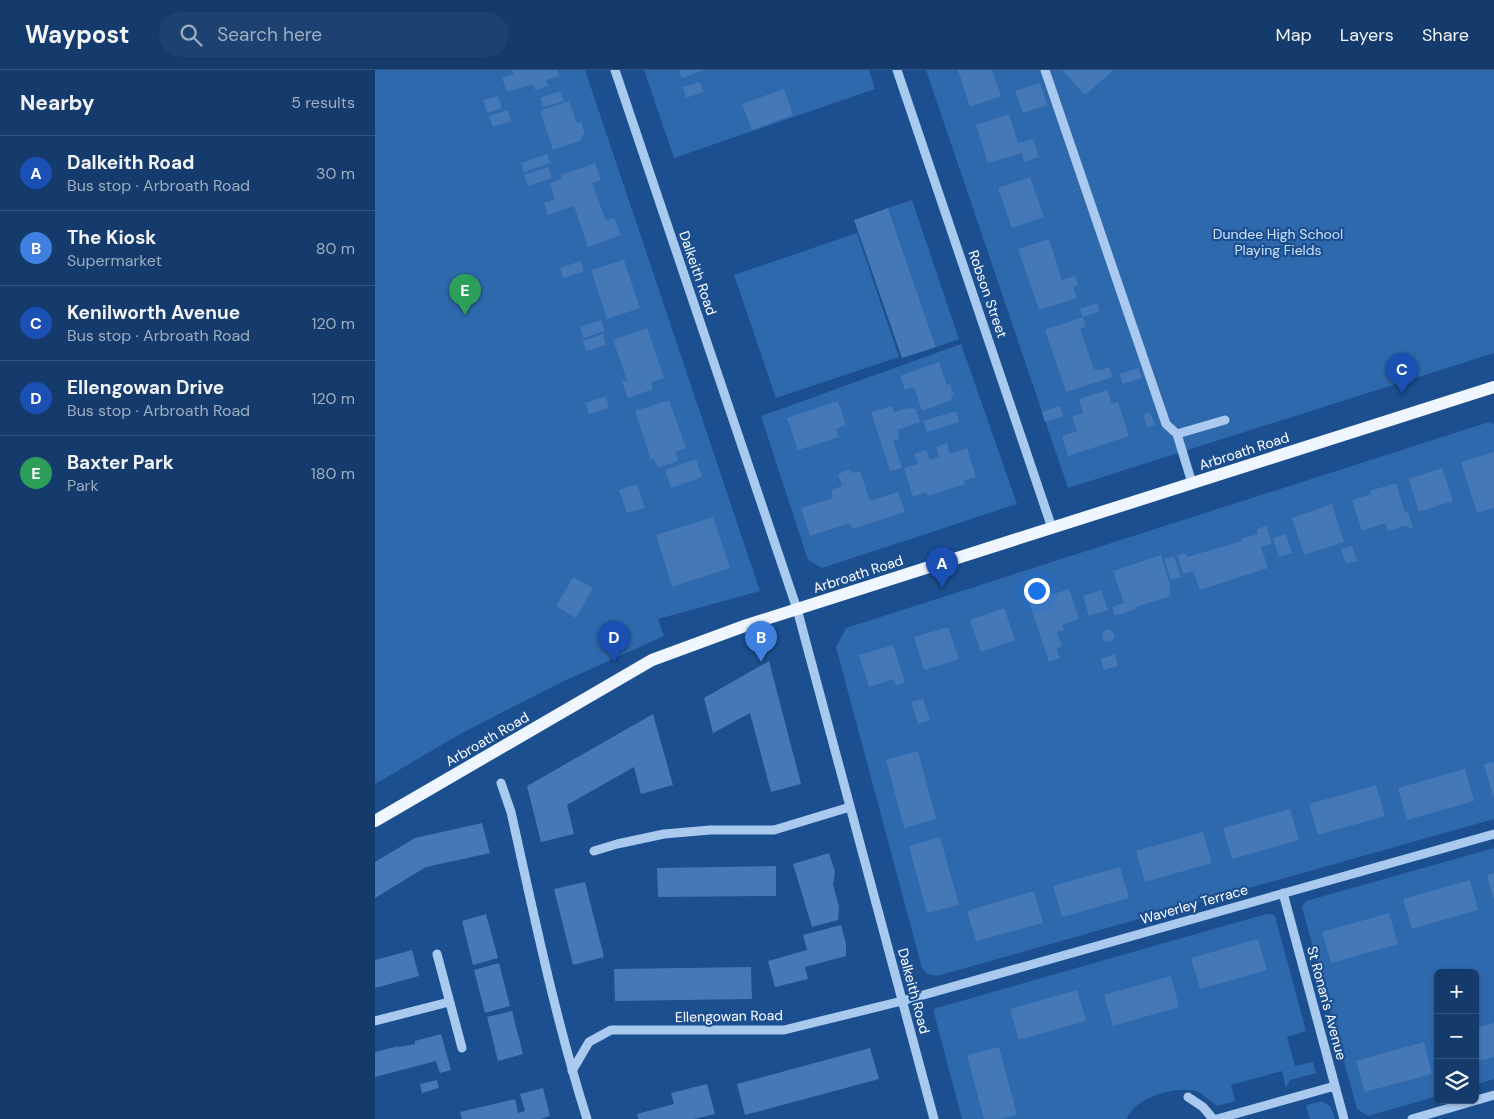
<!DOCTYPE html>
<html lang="en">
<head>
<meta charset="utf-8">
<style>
	:root { --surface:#143b6b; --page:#1d4271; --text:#f1f3f6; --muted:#9dadc1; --line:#33557e; --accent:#e797bd }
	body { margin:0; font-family:"DM Sans",sans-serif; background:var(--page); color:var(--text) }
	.controls { position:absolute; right:15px; bottom:15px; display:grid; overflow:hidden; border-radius:8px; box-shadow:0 1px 4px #0004 }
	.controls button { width:45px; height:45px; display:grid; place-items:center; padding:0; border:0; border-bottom:1px solid var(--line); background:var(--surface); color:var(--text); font:25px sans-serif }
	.you { position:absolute; left:661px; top:520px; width:18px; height:18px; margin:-12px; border:4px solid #fff; border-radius:50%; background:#1a73e8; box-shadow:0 0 0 8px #1a73e833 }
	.badge { display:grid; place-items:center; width:32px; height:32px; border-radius:50%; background:var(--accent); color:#fff; font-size:16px; font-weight:700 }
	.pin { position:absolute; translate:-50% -41px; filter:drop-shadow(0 1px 2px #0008) }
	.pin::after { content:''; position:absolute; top:26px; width:18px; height:15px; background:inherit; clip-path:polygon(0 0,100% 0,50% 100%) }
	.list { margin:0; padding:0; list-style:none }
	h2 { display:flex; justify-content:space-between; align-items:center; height:65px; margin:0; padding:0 20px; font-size:21px }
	h2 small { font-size:16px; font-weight:400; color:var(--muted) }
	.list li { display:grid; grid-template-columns:32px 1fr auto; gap:15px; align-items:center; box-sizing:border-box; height:75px; padding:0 20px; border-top:1px solid var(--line) }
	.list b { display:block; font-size:19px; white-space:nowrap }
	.list p { margin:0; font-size:16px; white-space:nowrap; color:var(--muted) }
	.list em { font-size:16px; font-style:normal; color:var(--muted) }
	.icon { flex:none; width:28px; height:28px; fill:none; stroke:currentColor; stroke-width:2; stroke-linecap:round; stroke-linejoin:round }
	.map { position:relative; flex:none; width:1119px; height:1049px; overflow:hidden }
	header { display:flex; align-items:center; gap:30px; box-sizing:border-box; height:70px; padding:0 25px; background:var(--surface); border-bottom:1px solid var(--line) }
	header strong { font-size:24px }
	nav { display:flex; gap:28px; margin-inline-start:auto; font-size:18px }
	.search { width:350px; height:45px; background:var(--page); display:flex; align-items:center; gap:12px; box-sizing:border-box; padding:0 18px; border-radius:28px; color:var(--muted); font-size:19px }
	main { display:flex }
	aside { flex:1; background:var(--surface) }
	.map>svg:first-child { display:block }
</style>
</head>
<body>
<header>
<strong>Waypost</strong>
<div class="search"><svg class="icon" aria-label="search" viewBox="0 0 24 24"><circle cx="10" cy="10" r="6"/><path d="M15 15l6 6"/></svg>Search here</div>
<nav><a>Map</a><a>Layers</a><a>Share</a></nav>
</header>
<main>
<aside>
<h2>Nearby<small>5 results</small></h2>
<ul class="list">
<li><span class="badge" style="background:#1a4fb4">A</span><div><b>Dalkeith Road</b><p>Bus stop · Arbroath Road</p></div><em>30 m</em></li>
<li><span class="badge" style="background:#3f7fe0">B</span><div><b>The Kiosk</b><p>Supermarket</p></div><em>80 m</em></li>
<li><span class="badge" style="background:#1a4fb4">C</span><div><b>Kenilworth Avenue</b><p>Bus stop · Arbroath Road</p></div><em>120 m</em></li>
<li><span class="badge" style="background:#1a4fb4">D</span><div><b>Ellengowan Drive</b><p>Bus stop · Arbroath Road</p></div><em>120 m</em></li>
<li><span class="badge" style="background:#2e9e5b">E</span><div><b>Baxter Park</b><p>Park</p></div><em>180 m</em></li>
</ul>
</aside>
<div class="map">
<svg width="1119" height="1049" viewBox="0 0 1119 1049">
	<rect width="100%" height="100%" fill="#1b4f8f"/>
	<path fill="#2e69ad" d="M0,0H210L385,521L283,549L289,566L187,612L87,663L0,714Z
		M269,0H494L500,19L299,88Z
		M551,0H1119V283L693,418Z
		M537,130L584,269L561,277L513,138Z
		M482,163L524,287L401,328L359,205Z
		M586,274L642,434L447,498L433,490L386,346Z
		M1114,352L1119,354V749L562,906L553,904L547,898L461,577L471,558Z
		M1119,778V1009L1100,1015V903H1063V1026L993,1046L982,1039L927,837L931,831Z
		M891,844H896L900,846L931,961L912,967L920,996L938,992L941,1003L915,1010L911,1018L907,1001L856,1015L860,1031L842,1036C836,1032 830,1025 823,1022C804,1014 758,1028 752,1049H587L558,939Z
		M947,1031L956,1037L960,1049H935L931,1035Z"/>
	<path fill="#4478b7" d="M137,0H182L184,6L171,10L173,16L160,20L158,14L132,22L127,8L139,4Z
		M304,0H330L307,8Z
		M583,0H617L626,26L595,37Z
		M687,0H739L710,25Z
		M325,12L328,22L311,28L308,17Z
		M665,13L672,35L648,43L640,21Z
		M409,19L418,45L377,60L367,34Z
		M185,21L189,31L168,37L165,28Z
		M123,26L127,38L112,43L108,30Z
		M194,31L202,53L206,52L210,65L206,66L207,70L178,80L165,41Z
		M133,40L136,51L118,57L114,46Z
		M634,44L643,73L658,69L664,87L649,92L647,83L613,93L601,55Z
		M172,84L175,93L149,102L146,93Z
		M220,93L226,110L217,113L231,151L239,148L246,165L213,177L199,136L173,145L169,133L180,129L175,113L187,109L186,105Z
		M173,97L177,108L153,116L149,105Z
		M655,107L669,147L637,158L623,118Z
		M513,138L561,277L527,288L479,150Z
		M674,169L687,210L700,206L703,215L698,217L702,228L664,240L643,179Z
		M249,190L265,238L232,249L216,200Z
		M206,191L209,201L188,208L185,198Z
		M722,233L725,241L708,247L705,239Z
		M708,247L711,257L705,259L719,299L726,300L734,297L738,307L691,322L670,260Z
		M226,250L230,261L208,268L205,257Z
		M272,258L289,308L276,312L278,319L253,328L247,312L252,310L238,270Z
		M228,264L231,275L211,281L208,271Z
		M564,292L572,315L575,314L579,325L576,326L577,330L547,341L539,317L530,320L525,306Z
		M763,298L767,308L748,314L744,304Z
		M732,320L737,334L743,332L754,366L693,386L687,366L702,361L697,347L708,343L704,329Z
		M231,326L234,338L214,344L210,333Z
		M294,330L311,378L300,382L303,391L283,398L279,389L276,390L260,341Z
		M463,331L471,355L461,359L464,367L423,380L412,348Z
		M517,336L519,342L534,338L541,339L545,352L522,360L525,369L518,371L527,398L515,401L496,342Z
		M685,336L688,346L670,352L667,342Z
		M581,341L584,352L552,362L548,351Z
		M775,342L780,355L772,357L768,344Z
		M572,373L575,384L592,378L601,407L589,411L590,414L571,420L553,426L551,422L538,427L529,398L543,394L539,384L551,380L555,390L564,387L561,377Z
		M1119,382V438L1102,443L1086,392Z
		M321,389L327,407L296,418L290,400Z
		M1067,398L1078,431L1044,442L1034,409Z
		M475,399L477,403L485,401L495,431L523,422L530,442L477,459L475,453L435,466L426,438L458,428L456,420L467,416L463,404Z
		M1021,413L1030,443L1033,442L1038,458L1033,459L1032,455L1013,461L1010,453L987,461L977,430L996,424L995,421Z
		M262,414L270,438L252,443L244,420Z
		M957,434L969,472L929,485L917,448Z
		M338,447L355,498L297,517L281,465Z
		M891,456L897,473L886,477L893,498L825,520L818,501L808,504L802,485L810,483L812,487L867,471L866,469L883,464L882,459Z
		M911,464L917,483L904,487L898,468Z
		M977,476L982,491L971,494L966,479Z
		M786,485L796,518L794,519L796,526L761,537V539L740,546L737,537L749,533L738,501Z
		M799,486L806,507L796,510L789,489Z
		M198,507L218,518L201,548L181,536Z
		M694,519L704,549L687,555L689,560L682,562L687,577L681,578L685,588L674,592L654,532Z
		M726,520L733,540L714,546L708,526Z
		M629,538L640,570L606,582L595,550Z
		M573,557L584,589L549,600L539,567Z
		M732,559L738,561L740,567L735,572L728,570L727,564Z
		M518,575L530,612L521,616L519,609L494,617L484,585Z
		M740,584L743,596L729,600L726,589Z
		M394,591L426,714L396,722L375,643L338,663L329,628Z
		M548,629L555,650L543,654L536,632Z
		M278,644L298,715L266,724L259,697L192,735L199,764L166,772L152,716Z
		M543,681L561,749L529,758L511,690Z
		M1119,692V726H1118L1109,694Z
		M1090,699L1099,731L1032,750L1023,718Z
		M1001,715L1010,746L943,765L934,734Z
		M915,739L924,770L857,789L848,758Z
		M107,753L115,783L51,797L0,828V792L40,768Z
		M828,762L837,793L770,812L761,781Z
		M565,767L584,835L552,843L534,776Z
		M454,783L460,802L458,815L464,836L463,850L437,857L418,794Z
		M401,796V826L283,827L282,798Z
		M745,797L754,828L687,847L678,816Z
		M1119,803V828H1118L1112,805Z
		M1095,810L1103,840L1037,859L1028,829Z
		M210,812L229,887L198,895L179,819Z
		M659,821L668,853L601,871L592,841Z
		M1014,843L1023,874L956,893L947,862Z
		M111,844L123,888L98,895L87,851Z
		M466,855L471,874V886L430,897L433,909L400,917L393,891L432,880L428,865Z
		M883,869L892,900L825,919L816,888Z
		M37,880L44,906L0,918V890Z
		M124,893L135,936L110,943L99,900Z
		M376,897L377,929L240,931L239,899Z
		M796,906L804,937L738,956L729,925Z
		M702,920L711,951L644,970L635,939Z
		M137,941L148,984L123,991L112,947Z
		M1119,953V987L1100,992V958Z
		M66,964L76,1000L65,1003L61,991L0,1007V982L24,976V977L40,974V971Z
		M1049,972L1057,1004L990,1022L981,991Z
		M624,977L642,1045L625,1049H609L592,985Z
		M495,978L504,1009L370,1045L362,1014Z
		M62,1010L64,1018L47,1023L45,1014Z
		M332,1014L340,1044L319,1049H263L262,1044L299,1034L296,1023Z
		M168,1018L175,1046L165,1049H87L85,1042L140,1029L143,1043L150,1041L145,1024Z"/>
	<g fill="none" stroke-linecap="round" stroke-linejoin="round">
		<path stroke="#a9c9ee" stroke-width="9" d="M240,0L422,539L559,1049
			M522,0L677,458
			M670,0L791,354L802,364
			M817,413L802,364L850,350
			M126,713L136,742C159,845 180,948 212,1049
			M219,781L242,774L289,764L335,760H399L475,737
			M908,823L969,1049
			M62,884L87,978
			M0,951L74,932
			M197,1001L214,972L236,960H409L527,931L1119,764
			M813,1027L828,1037L838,1049
			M842,1049L960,1016
			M1037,1049L1119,1025"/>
		<path stroke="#f0f6ff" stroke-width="12" d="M0,751L277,590L372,555L1119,317"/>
	</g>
	<g text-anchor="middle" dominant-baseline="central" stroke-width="4.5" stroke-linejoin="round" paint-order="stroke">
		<g font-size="14" fill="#cfe3fa" stroke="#1b4f8f">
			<text x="903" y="164">Dundee High School<tspan x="903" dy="16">Playing Fields</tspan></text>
		</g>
		<g font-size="14" fill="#fff" stroke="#1b4f8f">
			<text transform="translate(323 203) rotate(71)">Dalkeith Road</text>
			<text transform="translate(613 224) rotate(71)">Robson Street</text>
			<text transform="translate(869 381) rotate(-18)">Arbroath Road</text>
			<text transform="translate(483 504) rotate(-18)">Arbroath Road</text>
			<text transform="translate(112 669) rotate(-30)">Arbroath Road</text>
			<text transform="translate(819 834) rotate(-16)">Waverley Terrace</text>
			<text transform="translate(539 921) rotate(75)">Dalkeith Road</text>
			<text transform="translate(952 933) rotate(75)">St Ronan's Avenue</text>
			<text transform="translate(354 946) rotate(-1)">Ellengowan Road</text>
		</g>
	</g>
</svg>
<div class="controls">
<button>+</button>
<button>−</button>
<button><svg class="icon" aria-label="layers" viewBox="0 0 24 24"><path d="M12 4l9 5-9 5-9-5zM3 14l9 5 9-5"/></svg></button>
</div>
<div class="you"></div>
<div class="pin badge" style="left:567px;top:518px;background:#1a4fb4">A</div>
<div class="pin badge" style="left:386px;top:592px;background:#3f7fe0">B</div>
<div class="pin badge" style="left:1027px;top:324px;background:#1a4fb4">C</div>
<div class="pin badge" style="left:239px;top:592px;background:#1a4fb4">D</div>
<div class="pin badge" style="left:90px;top:245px;background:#2e9e5b">E</div>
</div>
</main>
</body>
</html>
